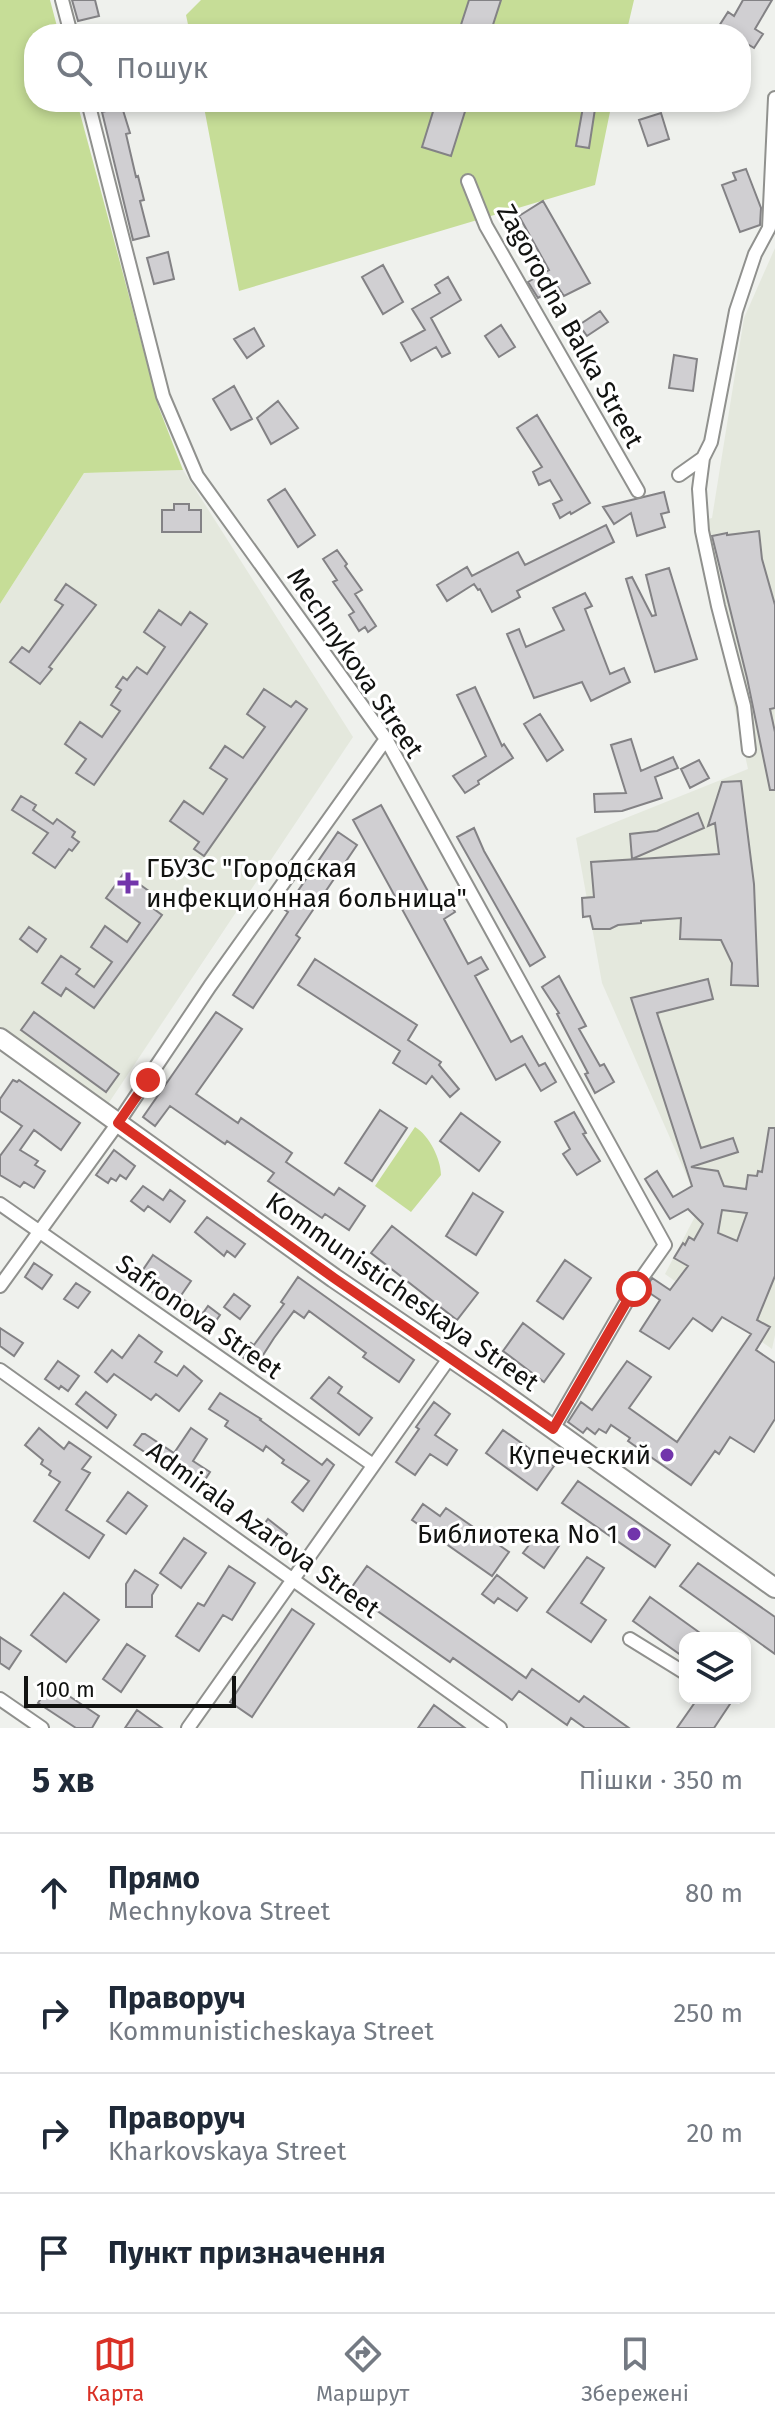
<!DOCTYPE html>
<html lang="uk">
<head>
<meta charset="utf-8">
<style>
	:root { --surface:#fff; --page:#f2f2f3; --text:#1f2937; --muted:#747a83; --line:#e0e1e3; --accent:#d93025 }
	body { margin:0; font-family:"Fira Sans",sans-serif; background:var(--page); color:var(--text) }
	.controls { position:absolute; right:24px; bottom:24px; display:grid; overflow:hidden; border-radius:16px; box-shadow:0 4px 12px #0003 }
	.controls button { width:72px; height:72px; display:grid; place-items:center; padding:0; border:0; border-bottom:2px solid var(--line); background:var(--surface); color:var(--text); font:40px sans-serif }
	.scale { position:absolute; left:24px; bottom:20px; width:212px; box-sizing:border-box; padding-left:8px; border:4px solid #121311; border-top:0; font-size:22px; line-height:28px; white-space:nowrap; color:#121311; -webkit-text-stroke:6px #fff; paint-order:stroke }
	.stop { position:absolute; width:24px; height:24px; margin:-18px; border:6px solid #d93025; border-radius:50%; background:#fff }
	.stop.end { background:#d93025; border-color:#fff; box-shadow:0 2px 8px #0008 }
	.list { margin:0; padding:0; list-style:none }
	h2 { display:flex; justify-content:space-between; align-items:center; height:104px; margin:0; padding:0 32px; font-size:34px }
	h2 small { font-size:26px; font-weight:400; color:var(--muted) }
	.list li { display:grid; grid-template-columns:52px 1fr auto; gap:24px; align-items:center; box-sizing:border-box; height:120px; padding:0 32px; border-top:2px solid var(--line) }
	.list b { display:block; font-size:30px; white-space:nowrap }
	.list p { margin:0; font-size:26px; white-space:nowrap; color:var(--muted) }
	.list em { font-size:26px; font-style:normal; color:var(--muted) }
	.icon { flex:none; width:44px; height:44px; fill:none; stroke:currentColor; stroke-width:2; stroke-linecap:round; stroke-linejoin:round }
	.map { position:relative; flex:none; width:775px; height:1728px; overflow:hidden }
	.search { position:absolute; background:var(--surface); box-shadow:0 4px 12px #0003; left:24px; right:24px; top:24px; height:88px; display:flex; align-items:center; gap:20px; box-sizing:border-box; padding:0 28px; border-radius:32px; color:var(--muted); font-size:30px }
	.sheet { height:584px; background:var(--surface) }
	nav { display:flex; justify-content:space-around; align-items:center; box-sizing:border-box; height:112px; border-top:2px solid var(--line); background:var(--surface); font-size:22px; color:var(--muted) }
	nav a { display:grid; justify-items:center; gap:4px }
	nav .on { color:var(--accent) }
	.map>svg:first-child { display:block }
</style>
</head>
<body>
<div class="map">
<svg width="775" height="1728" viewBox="0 0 775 1728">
	<rect width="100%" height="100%" fill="#eff1ed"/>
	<path fill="#e4e8dd" d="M775,248V1335L772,1349L665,1274L701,1205L692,1188L602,983L576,838L748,769L696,532L697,522L712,518L744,318Z
		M183,470L353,737L106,1107L0,1028V604L84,473Z"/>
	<path fill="#c6dd97" d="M0,0H50L59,34H34V102H77L159,408L183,470L84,473L0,604Z
		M201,0H634L626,34H190L186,15Z
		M203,102H612L595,185L239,291Z
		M415,1127C429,1135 441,1159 441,1175L411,1212L375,1186Z"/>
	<path fill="#d0cfd2" stroke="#838285" stroke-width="2" fill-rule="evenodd" d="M72,0H95L99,16L78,21Z
		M469,0H501L490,34H458Z
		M743,0H772L755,29L763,34L754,48L741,40V34H731L719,26L728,12L734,16Z
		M436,102H468L451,156L422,147Z
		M122,107L130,133L126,134L136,177L138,176L144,200L140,201L149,236L133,240L102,112Z
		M583,107L595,109L589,148L576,146Z
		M661,113L669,139L648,146L639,120Z
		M746,169L761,208L760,225L740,232L722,185L736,180L733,173Z
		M543,201L590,283L564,296L558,287L538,298L528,282L549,270L519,216Z
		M168,252L174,279L154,284L147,258Z
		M383,265L403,302L383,314L362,277Z
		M448,277L461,300L431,318L450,353L442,357L436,347L411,361L401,343L425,330L412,309L440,293L435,285Z
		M600,311L608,322L587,336L579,325Z
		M501,325L515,347L499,357L485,336Z
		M254,328L264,346L247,358L234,339Z
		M674,355L697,359L693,391L669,388Z
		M234,386L252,419L231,430L213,399Z
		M278,401L298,428L271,444L257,418Z
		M537,415L590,503L571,514L570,512L560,518L553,504L562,500L550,480L539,485L533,472L542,467L517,428Z
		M285,489L315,535L298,547L268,500Z
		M664,492L669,512L661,514L665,527L649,532L637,536L631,513L614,524L603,507Z
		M174,504H189V510H201V532H162V510H174Z
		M606,525L614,542L517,591L520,597L492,612L480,589L478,590L474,584L447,601L437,585L467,567L472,576L518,552L525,565Z
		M759,531L762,559L775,605V708L770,709L775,732V790H770L747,678L712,536L727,533V535Z
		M337,550L347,564L345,566L362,590L355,594L376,626L368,632L365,627L359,631L349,615L354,612L333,582L337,580L323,559Z
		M669,568L697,659L655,672L626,579L632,577L652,616L656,615L646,575Z
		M66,584L96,605L49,667L52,669L40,684L10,662L22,647L29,652L63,605L55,600Z
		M585,593L592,606L585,609L610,674L624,668L630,682L591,701L582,682L534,698L507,634L519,629L526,647L564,630L553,608Z
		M159,610L181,625L190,612L207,624L94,785L76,773L86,759L65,744L80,722L102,737L120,711L111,705L121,690L116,687L123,677L127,680L137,667L147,674L165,647L144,632Z
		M475,687L502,746L504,744L513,758L478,781L479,784L465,793L453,776L486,756L457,695Z
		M264,689L291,707L296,701L307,709L204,856L194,849L199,842L170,821L184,801L203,814L227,779L210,768L225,746L243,758L265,727L247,714Z
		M540,714L563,750L547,761L524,724Z
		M631,739L641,771L673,757L678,768L655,777L662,798L622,811L595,812L594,794L626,793L611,745Z
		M699,760L709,778L690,788L681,769Z
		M741,781L754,884L758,986L731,985L732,963L721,940L680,939L681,918L641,921V923L618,925L610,929H593L590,916L583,917L582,898L594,897L591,862L719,854L715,823L708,826L722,782Z
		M21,796L36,805L33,810L53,824L57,819L75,832L72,837L79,842L72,851L69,849L55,868L33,853L48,833L12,810Z
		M381,805L436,906L448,899L455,912L444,919L468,964L481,957L488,969L475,976L511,1042L522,1036L539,1066L545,1063L556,1082L541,1091L525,1064L496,1080L353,820Z
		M698,813L704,828L632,859L630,834L657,831Z
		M474,828L484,851L545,957L530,966L457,837Z
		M338,832L357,845L296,935L300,938L253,1008L233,995L288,912L285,910Z
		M124,873L157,897L150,906L162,915L94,1008L66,988L61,996L42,983L61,956L80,969L76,974L94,987L112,962L91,947L105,926L127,942L140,923L106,898Z
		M29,927L46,939L37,952L20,939Z
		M315,959L417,1025L408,1040L441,1062L439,1065L459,1089L450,1097L432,1076L426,1084L393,1063L400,1051L298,985Z
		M559,976L586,1026L579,1029L600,1066L604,1064L614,1082L595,1093L585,1074L588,1073L557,1014L559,1013L542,987Z
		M708,979L713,999L657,1013L701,1148L733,1138L738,1152L691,1167L718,1171L724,1186L746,1189L748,1175L757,1176L758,1171L762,1172L769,1128H775V1276L757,1320L770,1327L756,1350L775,1363V1419L754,1452L730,1437L719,1454L715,1451L691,1485L628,1441L630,1438L611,1425L606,1433L599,1429L595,1434L587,1428L583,1433L568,1422L581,1402L592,1410L627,1361L651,1377L629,1408L677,1442L751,1334L722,1317L712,1331L693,1318L669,1349L640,1331L660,1300L645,1290L652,1278L670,1290L688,1266L674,1258L683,1243L685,1245L689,1237L694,1240L703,1224L688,1209L670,1219L645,1179L657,1171L673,1197L692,1186L631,998ZM722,1210L747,1213L737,1241L718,1233Z
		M34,1012L119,1074L106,1092L21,1030Z
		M216,1012L242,1029L196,1094L238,1123L241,1118L292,1153L286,1162L334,1195L339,1188L365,1206L349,1230L325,1214L322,1218L268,1181L274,1173L227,1141L225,1144L170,1106L155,1126L143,1117Z
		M13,1080L17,1082L19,1080L80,1123L61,1150L34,1130L20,1150L38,1161L35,1165L45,1171L34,1188L24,1182L20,1187L0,1175V1156L22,1126L0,1111V1099Z
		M380,1110L407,1128L372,1181L345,1163Z
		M574,1112L586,1133L583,1134L600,1161L577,1175L563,1154L570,1149L555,1122Z
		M461,1113L500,1142L479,1171L440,1141Z
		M114,1150L135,1166L126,1179L120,1175L116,1181L111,1178L108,1183L96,1175Z
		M143,1186L163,1200L170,1190L185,1201L170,1222L148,1206L144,1211L131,1201Z
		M473,1193L503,1212L476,1255L446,1236Z
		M207,1217L245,1244L235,1257L227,1251L224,1256L195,1232Z
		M392,1226L478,1293L457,1320L371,1253Z
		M153,1255L191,1281L180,1297L203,1313L208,1306L220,1315L209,1331L187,1318L136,1280Z
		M565,1260L591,1278L563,1319L537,1301Z
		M34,1263L52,1275L42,1289L25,1277Z
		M298,1277L414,1360L399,1382L363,1357L366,1353L309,1311L304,1318L294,1311L274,1338L256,1366L242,1357L251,1343L254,1345L284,1304L281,1302Z
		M76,1283L90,1292L78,1308L64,1299Z
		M234,1294L250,1306L240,1319L224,1307Z
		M523,1323L564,1354L544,1382L503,1351Z
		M0,1328L23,1343L14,1356L0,1346Z
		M139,1335L162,1352L155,1362L177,1376L184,1366L202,1381L179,1411L156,1394L151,1400L114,1374L107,1382L95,1372L112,1350L122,1358Z
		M58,1361L79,1376L68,1391L61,1386L59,1389L45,1379Z
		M329,1377L342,1387L338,1393L372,1418L359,1435L311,1398Z
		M86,1392L116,1415L107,1428L76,1404Z
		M220,1393L261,1419L260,1420L322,1465L327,1459L334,1465L303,1511L292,1502L309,1481L282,1463L284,1460L266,1446L263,1451L225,1426L228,1421L209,1409Z
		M434,1402L450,1414L435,1435L457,1450L447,1465L430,1454L415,1475L396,1462L419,1429L416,1427Z
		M39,1428L64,1449L69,1442L91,1457L82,1469L90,1473L66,1510L104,1535L89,1558L34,1521L60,1482L49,1475L51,1471L41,1464L43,1460L25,1445Z
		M191,1428L207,1439L193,1461L210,1472L199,1489L165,1468L166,1466L134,1445L142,1434H145L174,1453Z
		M503,1430L554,1466L537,1490L486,1453Z
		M578,1481L670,1545L655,1567L562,1503Z
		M128,1492L147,1506L126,1534L107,1521Z
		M423,1504L440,1516L446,1508L509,1552L492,1576L412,1520Z
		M268,1519L287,1534L277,1547L258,1532Z
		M539,1532L559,1546L544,1568L523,1553Z
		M184,1538L206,1553L181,1588L160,1573Z
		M587,1557L604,1568L581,1603L606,1620L591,1642L547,1612Z
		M698,1563L775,1617V1654L680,1586Z
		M229,1566L255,1583L232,1620L223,1615L199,1651L176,1636L198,1603L204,1606Z
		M367,1566L526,1678L532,1669L579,1702L584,1696L629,1728H585L571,1718L567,1725L519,1691L512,1700L453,1658L450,1662L349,1591Z
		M135,1570L158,1585L152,1595V1607H126V1584Z
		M497,1575L527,1598L517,1611L498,1598L494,1603L482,1594Z
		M64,1593L99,1620L66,1662L31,1635Z
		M650,1597L707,1638H685V1658L633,1621Z
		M292,1609L314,1624L252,1717L230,1702Z
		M0,1637L21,1651L9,1669L0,1663Z
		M127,1644L145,1656L121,1692L103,1679Z
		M51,1684L99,1716L92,1728H76L38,1703Z
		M698,1698H734L714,1728H677Z
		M434,1705L465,1728H418Z
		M137,1710L162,1728H125Z"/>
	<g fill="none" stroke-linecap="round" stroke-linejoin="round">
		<defs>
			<path id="street" d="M62,0L71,34
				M88,102L163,396L197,476L386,739L665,1245L634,1289L553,1429
				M468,181L486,226L638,491
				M703,458L699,489L702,531L718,606L744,706L749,750
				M679,475L703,458L711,442L736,311L755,254L769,228L775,98
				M0,1204L373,1465
				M0,1286L118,1123L210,986L386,739
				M0,1370L500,1728
				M630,1639L685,1673
				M0,1699L42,1728
				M188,1728L450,1357"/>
			<path id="secondary" d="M0,1038L334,1278L497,1389L775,1588"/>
		</defs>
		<use href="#street" stroke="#90918e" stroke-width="16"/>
		<use href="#secondary" stroke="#90918e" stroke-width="22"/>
		<use href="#street" stroke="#fff" stroke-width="12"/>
		<use href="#secondary" stroke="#fff" stroke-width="18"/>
	</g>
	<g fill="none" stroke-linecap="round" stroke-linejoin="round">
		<path stroke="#d93025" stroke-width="10" d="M148,1080L118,1123L334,1278L553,1429L634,1289"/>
	</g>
	<g fill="#7235ab" stroke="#fff" stroke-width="3">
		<path d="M124 871h8v8h8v8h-8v8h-8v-8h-8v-8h8z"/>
		<circle cx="667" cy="1455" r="8"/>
		<circle cx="634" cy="1534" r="8"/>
	</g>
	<g text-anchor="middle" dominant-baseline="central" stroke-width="6" stroke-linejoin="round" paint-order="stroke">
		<g font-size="26" fill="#121311" stroke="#fff">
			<text transform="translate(570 326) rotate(61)">Zagorodna Balka Street</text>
			<text transform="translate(355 663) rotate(56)">Mechnykova Street</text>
			<text transform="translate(402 1292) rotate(35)">Kommunisticheskaya Street</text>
			<text transform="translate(199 1317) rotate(35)">Safronova Street</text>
			<text transform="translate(263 1530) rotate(36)">Admirala Azarova Street</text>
		</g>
		<g font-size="26" fill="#121311" stroke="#fff" text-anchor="end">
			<text x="146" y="868" text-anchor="start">ГБУЗС "Городская<tspan x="146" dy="30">инфекционная больница"</tspan></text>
			<text x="651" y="1455">Купеческий</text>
			<text x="618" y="1534">Библиотека No 1</text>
		</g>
	</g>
</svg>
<div class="controls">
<button><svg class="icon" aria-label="layers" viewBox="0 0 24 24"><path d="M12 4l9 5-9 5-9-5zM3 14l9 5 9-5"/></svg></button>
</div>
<div class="scale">100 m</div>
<div class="stop" style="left:634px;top:1289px"></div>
<div class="stop end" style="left:148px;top:1080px"></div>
<div class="search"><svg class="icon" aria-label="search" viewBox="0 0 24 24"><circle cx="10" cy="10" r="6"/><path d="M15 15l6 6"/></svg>Пошук</div>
</div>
<section class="sheet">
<h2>5 хв<small>Пішки · 350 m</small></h2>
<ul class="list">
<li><svg class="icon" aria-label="ahead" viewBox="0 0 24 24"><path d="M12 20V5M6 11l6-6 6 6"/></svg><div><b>Прямо</b><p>Mechnykova Street</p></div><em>80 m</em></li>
<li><svg class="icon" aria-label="right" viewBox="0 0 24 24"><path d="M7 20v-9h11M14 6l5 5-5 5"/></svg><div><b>Праворуч</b><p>Kommunisticheskaya Street</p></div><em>250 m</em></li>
<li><svg class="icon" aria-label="right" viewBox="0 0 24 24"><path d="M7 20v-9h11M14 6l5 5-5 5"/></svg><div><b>Праворуч</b><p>Kharkovskaya Street</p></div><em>20 m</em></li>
<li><svg class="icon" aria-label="arrive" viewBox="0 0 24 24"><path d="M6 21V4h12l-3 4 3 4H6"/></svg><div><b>Пункт призначення</b></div></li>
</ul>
</section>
<nav>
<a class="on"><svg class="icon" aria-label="map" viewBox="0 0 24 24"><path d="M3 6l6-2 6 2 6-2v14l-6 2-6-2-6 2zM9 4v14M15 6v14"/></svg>Карта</a>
<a><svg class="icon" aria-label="directions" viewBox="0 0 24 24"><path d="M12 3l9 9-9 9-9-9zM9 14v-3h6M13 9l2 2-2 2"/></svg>Маршрут</a>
<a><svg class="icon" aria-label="saved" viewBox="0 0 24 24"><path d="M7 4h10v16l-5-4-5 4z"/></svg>Збережені</a>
</nav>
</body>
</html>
